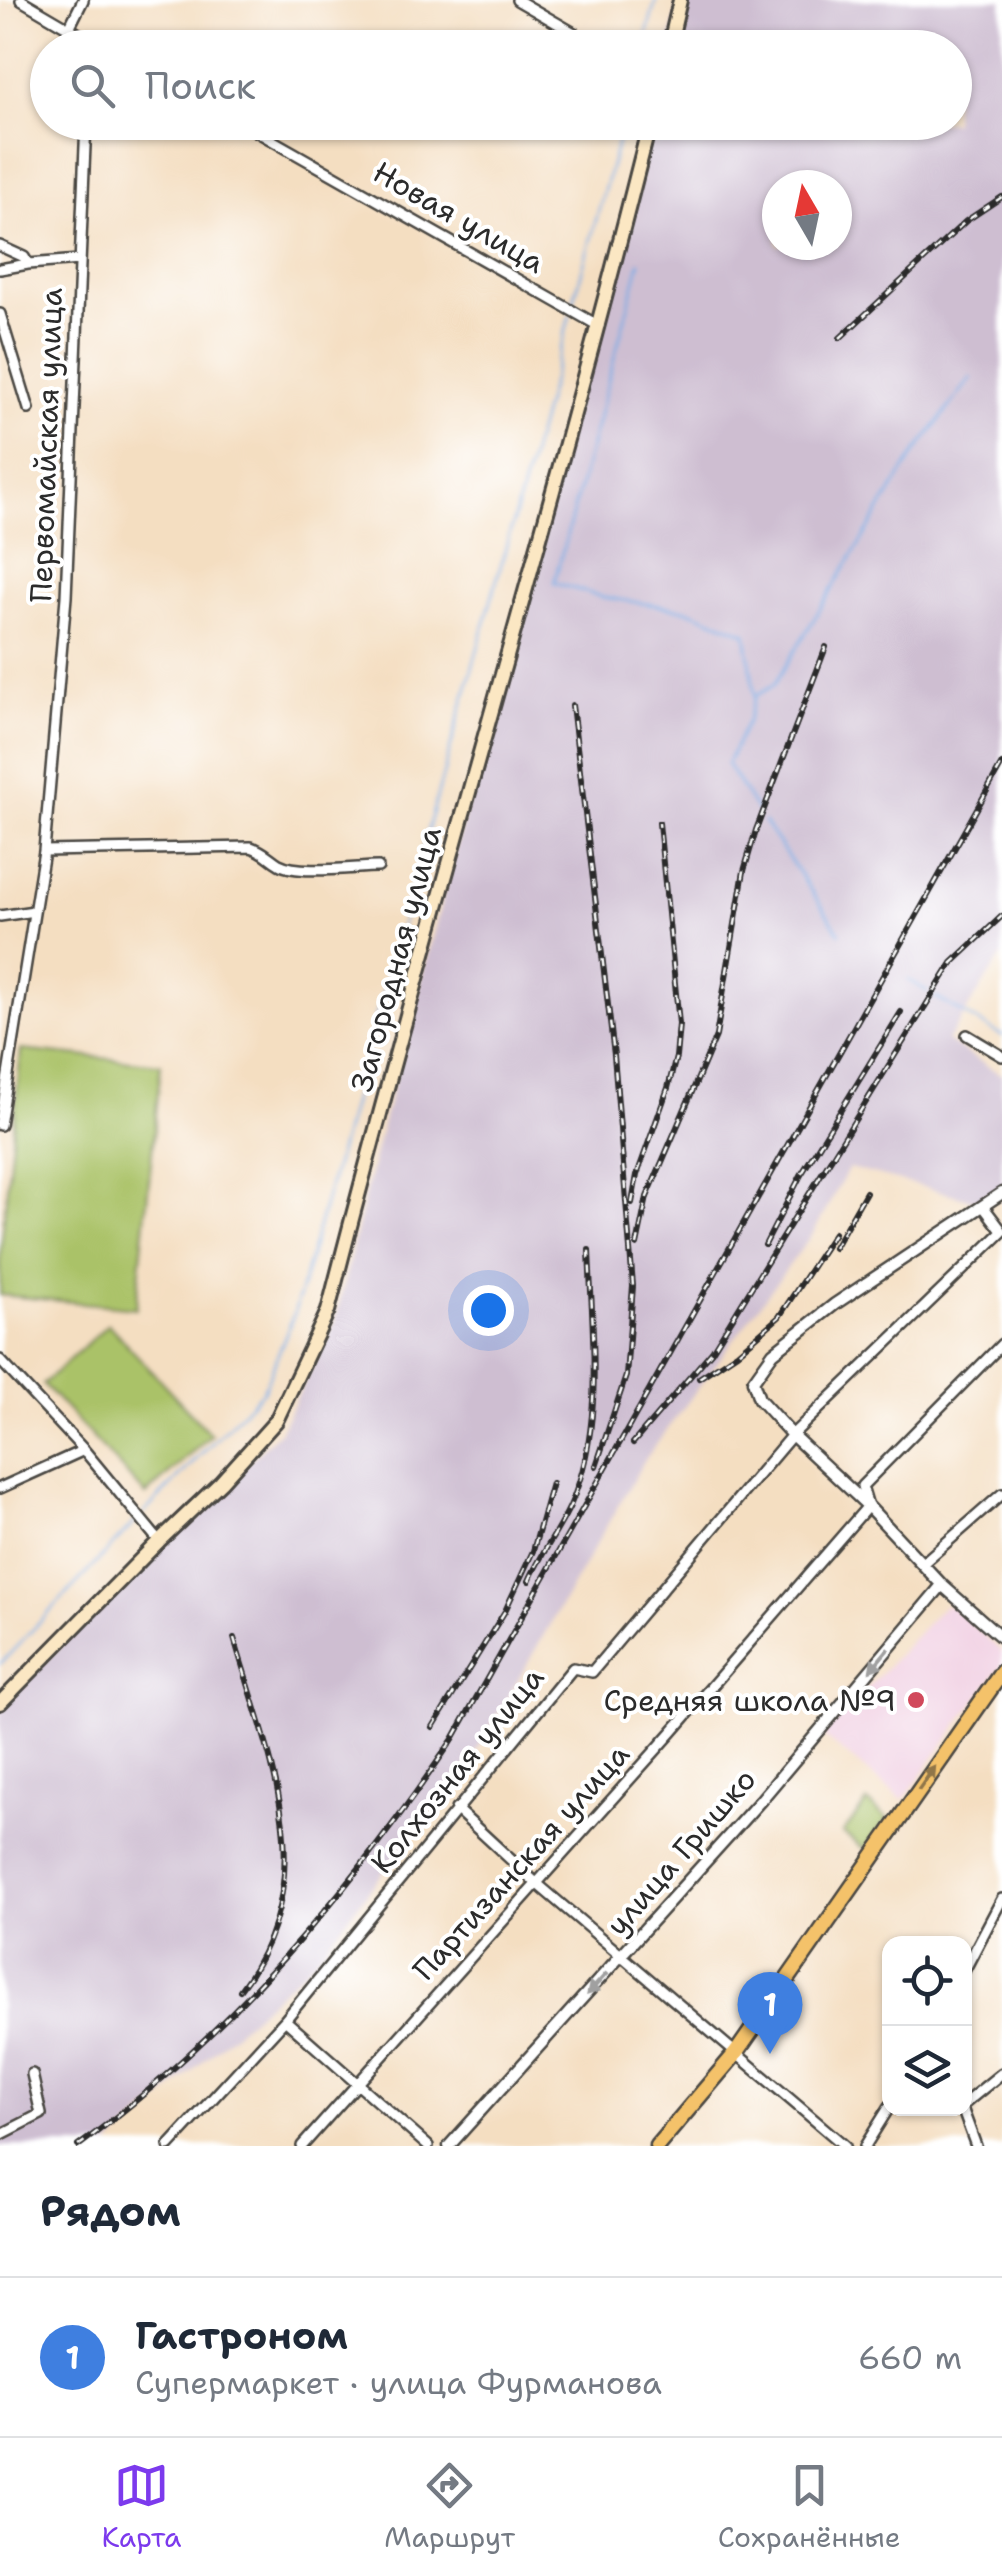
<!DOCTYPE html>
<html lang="ru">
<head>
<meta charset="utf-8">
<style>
	:root { --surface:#fff; --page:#f6f6f7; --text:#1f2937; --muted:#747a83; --line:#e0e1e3; --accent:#7c3aed }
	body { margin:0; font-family:"Shantell Sans",sans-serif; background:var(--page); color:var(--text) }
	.controls { position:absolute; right:30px; bottom:30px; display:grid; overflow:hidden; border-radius:20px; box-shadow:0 2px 8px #0004 }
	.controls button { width:90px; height:90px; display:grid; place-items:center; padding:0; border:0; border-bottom:2px solid var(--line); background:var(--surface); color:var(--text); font:50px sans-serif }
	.compass { position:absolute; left:762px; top:170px; width:90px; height:90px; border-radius:50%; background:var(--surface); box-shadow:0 2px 8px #0004; rotate:351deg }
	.you { position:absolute; left:488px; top:1310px; width:35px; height:35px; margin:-25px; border:8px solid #fff; border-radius:50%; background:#1a73e8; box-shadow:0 0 0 15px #1a73e833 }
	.badge { display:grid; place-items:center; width:65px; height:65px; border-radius:50%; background:var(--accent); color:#fff; font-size:32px; font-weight:700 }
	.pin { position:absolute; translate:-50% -82px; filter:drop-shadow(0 2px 5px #0008) }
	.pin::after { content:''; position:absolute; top:52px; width:35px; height:30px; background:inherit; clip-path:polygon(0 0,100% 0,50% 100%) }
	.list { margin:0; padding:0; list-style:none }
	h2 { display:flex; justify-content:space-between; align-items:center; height:130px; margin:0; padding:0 40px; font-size:42px }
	h2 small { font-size:32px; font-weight:400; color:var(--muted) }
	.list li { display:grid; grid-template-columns:65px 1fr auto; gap:30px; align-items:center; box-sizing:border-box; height:160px; padding:0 40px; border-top:2px solid var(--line) }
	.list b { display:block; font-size:38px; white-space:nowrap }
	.list p { margin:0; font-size:32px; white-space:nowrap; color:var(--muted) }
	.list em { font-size:32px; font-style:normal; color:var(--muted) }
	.icon { flex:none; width:55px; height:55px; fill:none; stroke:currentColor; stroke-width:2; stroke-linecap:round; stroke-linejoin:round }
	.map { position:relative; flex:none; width:1002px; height:2146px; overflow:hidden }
	.search { position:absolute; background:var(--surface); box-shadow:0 2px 8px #0004; left:30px; right:30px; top:30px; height:110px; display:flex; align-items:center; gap:25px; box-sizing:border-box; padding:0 35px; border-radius:55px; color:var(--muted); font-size:38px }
	.sheet { height:290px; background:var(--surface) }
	nav { display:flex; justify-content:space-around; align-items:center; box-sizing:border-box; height:140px; border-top:2px solid var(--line); background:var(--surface); font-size:28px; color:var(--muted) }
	nav a { display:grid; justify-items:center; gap:5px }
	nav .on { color:var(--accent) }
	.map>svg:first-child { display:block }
</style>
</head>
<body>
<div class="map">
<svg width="1002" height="2146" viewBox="0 0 1002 2146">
	<rect width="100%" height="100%" fill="#fff"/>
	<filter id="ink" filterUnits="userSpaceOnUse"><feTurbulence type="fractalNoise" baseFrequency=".01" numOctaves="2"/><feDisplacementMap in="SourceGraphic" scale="20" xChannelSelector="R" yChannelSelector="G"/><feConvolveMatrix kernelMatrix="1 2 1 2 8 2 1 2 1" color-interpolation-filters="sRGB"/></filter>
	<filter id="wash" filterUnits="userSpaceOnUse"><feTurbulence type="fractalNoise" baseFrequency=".0048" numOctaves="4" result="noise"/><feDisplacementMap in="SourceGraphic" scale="40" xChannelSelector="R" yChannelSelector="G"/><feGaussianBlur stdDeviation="2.25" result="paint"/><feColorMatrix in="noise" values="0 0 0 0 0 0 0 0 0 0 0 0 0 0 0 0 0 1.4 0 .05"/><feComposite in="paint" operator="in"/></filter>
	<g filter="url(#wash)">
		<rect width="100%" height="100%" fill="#f4dec1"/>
		<path fill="#f1d0e3" d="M943,1606L953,1607L1002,1652V1665L903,1800L823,1736Z"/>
		<path fill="#cebed1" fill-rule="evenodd" d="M679,0H1002V956L947,1041L1002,1075V1191L985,1203L849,1168L814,1232L644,1461L474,1756L314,1961L109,2146H0V1706L280,1431L335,1321L376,1148L649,123L954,122V48L668,47ZM777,185H837V245H777Z"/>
		<path fill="#aac267" stroke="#6a7649" stroke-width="2.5" d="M21,1050L161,1064L136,1308L0,1295V1256Z
			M108,1324L211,1435L146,1495L43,1384Z
			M867,1802L888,1819L865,1849L843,1833Z"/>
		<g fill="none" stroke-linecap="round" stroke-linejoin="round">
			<path stroke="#78ace5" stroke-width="2.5" d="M643,48L656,0
				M640,262L554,583L602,597L687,610L746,633L755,697L748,720L727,764L757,811
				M572,307L623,122
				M756,696L774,685L913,456L971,378
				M764,822L840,933
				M908,980L927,991
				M935,997L1002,1036
				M143,1514L263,1391L294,1314L570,315
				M0,1664L137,1520"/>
		</g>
	</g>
	<g filter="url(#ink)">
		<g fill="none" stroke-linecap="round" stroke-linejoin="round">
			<defs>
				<path id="minor" d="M21,0L103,48
					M517,0L600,48
					M69,28L83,0
					M240,122L599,326
					M0,246L24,257L28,264L79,260
					M0,269L28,264
					M0,314L29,409
					M44,851L251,847C264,851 269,858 279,864C299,875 354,867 378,867
					M0,916L34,911
					M967,1035L1002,1056
					M0,1125L44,851L66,597L86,122
					M983,1206L1002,1231
					M0,1360L84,1450L159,1541
					M0,1488L84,1450
					M922,1564L1002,1494
					M456,1809L535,1882L845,2146
					M964,1971L1002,1899
					M285,2020L428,2146
					M964,2104L1002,2073
					M962,2108L976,2146
					M0,2135L41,2114L32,2074
					M169,2146L285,2020L573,1668L592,1672L792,1435L1002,1232
					M302,2146L672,1732L868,1506L862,1486L1002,1344
					M865,2146L890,2106"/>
				<path id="tertiary" d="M1002,1193L835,1304L773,1353L753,1381L759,1399L792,1435L868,1506L942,1585L1002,1638
					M449,2146L761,1800L942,1585"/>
				<path id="secondary" d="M669,48L680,0
					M0,1703L159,1541L221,1482L276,1421L328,1311C430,913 551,521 650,122"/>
				<path id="primary" d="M657,2146L736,2053L1002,1672"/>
			</defs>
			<use href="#minor" stroke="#494642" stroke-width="14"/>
			<use href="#tertiary" stroke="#494642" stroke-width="15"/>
			<use href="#secondary" stroke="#494642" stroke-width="18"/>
			<use href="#primary" stroke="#494642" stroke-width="19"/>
			<use href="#minor" stroke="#fff" stroke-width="9"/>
			<use href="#tertiary" stroke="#fff" stroke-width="10"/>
			<use href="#secondary" stroke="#fbe7c3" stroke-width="12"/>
			<use href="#primary" stroke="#f4c26a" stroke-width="14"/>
			<defs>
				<path id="rail" d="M840,338L966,221L1002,197
					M572,705L614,1055L633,1286L626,1376L596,1466
					M632,1203L637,1175L668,1088L676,1057L679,1024L659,823
					M637,1245L647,1197L716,1036L744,871L756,830L826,647
					M765,1245L801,1175L901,1012
					M834,1248L866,1192
					M699,1378L737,1353L779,1317L834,1233
					M633,1443L712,1351L952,963L1002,916
					M529,1581C540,1555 558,1532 570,1506C605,1428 592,1332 589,1250
					M234,1638C269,1758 325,1878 240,1990
					M433,1727L505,1611L533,1551L552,1483
					M78,2146C229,2035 349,1893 453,1739L1002,764"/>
			</defs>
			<use href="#rail" stroke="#2b2b2b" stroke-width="6"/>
			<use href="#rail" stroke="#fff" stroke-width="2.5" stroke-dasharray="8" stroke-linecap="butt"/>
		</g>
		<defs><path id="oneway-solid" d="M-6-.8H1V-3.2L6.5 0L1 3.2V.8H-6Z" transform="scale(2.5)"/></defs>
		<g fill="#a0a0a0">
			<use href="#oneway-solid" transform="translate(879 1660) rotate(130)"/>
			<use href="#oneway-solid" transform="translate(597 1984) rotate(132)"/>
		</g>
		<use fill="#90764a" href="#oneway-solid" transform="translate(927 1778) rotate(-55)"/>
	</g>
	<circle fill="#d1495b" stroke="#fff" stroke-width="4" cx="916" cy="1700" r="10"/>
	<g text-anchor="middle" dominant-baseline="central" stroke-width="8" stroke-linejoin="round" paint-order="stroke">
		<g font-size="30" fill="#2b2b2b" stroke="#fff">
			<text transform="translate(459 217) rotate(30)">Новая улица</text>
			<text transform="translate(46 445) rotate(-88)">Первомайская улица</text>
			<text transform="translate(396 959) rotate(-75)">Загородная улица</text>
			<text transform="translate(457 1770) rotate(-51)">Колхозная улица</text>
			<text transform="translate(681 1852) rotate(-49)">улица Гришко</text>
			<text transform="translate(521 1862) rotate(-48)">Партизанская улица</text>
		</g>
		<g font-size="30" fill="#2b2b2b" stroke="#fff" text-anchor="end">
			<text x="896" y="1700">Средняя школа №9</text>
		</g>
	</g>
</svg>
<div class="controls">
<button><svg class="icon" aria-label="locate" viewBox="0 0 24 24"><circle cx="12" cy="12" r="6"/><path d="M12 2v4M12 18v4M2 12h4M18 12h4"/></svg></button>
<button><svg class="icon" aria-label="layers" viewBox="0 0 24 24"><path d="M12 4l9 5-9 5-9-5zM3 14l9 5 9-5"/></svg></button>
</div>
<svg class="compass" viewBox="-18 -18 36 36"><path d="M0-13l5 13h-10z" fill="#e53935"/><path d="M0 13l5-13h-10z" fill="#747a83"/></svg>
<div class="you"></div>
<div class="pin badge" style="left:770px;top:2054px;background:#3f7fe0">1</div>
<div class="search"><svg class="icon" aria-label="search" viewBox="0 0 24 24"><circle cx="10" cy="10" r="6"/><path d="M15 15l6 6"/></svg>Поиск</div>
</div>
<section class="sheet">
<h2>Рядом<small></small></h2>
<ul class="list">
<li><span class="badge" style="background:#3f7fe0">1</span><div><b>Гастроном</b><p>Супермаркет · улица Фурманова</p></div><em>660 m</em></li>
</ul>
</section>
<nav>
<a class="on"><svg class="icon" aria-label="map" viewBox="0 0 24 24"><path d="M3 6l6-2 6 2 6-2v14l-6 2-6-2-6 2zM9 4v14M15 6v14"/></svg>Карта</a>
<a><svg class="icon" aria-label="directions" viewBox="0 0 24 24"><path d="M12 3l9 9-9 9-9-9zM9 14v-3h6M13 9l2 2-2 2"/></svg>Маршрут</a>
<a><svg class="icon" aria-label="saved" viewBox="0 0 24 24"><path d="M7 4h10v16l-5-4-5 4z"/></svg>Сохранённые</a>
</nav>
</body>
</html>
